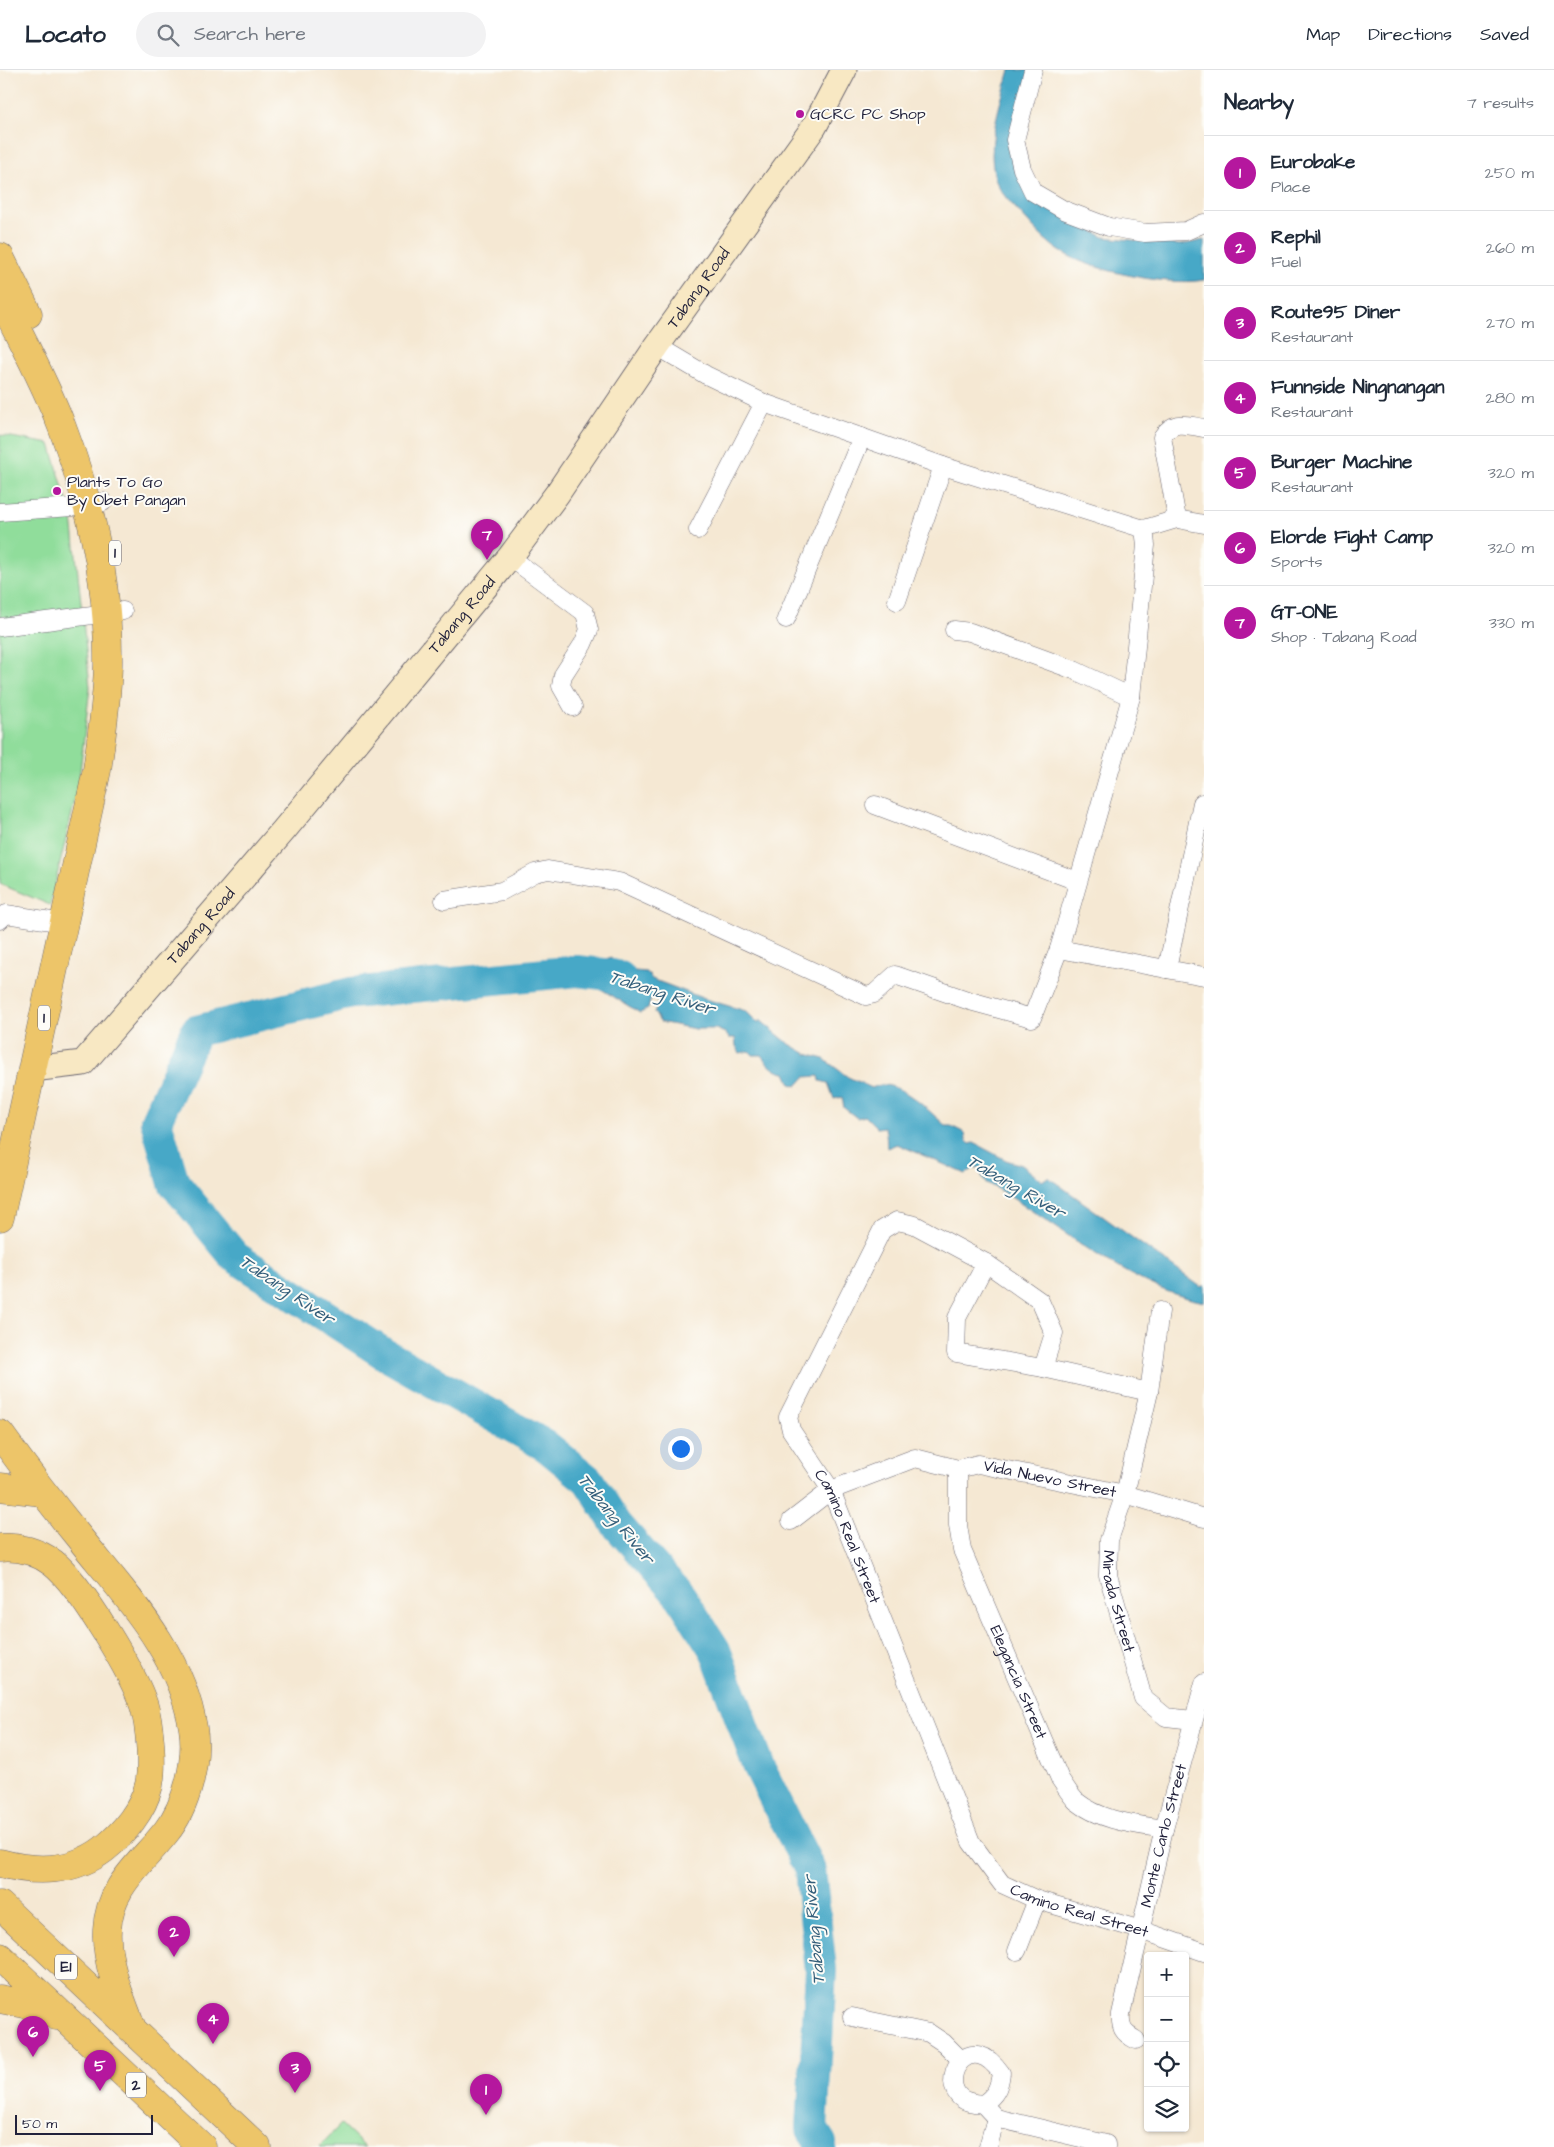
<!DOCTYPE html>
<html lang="en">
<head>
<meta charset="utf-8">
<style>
	:root { --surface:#fff; --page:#f2f2f3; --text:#1f2937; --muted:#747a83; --line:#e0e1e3; --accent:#b5179e }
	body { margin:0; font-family:"Architects Daughter",sans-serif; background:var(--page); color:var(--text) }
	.controls { position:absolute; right:15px; bottom:15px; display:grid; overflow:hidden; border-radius:5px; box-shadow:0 1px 4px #0004 }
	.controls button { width:45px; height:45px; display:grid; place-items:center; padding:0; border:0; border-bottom:1px solid var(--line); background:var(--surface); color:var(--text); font:25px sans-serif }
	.scale { position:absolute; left:15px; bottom:12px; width:138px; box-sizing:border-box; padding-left:5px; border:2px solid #22223b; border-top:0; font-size:14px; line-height:18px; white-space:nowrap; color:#22223b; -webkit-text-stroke:4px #fdfcf7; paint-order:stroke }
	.you { position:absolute; left:680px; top:1378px; width:18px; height:18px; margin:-12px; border:4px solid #fff; border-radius:50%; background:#1a73e8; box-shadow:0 0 0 8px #1a73e833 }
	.badge { display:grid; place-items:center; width:32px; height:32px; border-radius:50%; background:var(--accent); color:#fff; font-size:16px; font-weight:700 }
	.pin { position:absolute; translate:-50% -41px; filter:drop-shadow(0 1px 2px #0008) }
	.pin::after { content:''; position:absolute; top:26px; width:18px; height:15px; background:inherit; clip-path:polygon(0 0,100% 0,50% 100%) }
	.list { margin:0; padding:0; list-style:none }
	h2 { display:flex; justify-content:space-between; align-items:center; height:65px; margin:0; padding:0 20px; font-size:21px }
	h2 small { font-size:16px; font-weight:400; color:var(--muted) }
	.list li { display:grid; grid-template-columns:32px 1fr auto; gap:15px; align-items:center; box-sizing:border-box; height:75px; padding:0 20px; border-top:1px solid var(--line) }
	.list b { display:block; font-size:19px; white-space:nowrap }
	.list p { margin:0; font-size:16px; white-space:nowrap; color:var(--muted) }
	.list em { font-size:16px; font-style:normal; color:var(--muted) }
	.icon { flex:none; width:28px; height:28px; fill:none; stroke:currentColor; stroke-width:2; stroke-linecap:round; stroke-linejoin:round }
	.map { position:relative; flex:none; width:1204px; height:2077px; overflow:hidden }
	header { display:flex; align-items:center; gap:30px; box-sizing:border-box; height:70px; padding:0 25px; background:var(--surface); border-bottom:1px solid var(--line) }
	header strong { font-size:24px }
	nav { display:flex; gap:28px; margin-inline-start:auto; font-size:18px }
	.search { width:350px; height:45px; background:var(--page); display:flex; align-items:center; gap:12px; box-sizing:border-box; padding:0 18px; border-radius:28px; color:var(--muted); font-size:19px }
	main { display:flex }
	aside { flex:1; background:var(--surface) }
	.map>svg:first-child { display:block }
</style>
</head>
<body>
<header>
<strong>Locato</strong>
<div class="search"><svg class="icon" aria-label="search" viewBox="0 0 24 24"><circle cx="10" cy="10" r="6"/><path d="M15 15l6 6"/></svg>Search here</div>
<nav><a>Map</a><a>Directions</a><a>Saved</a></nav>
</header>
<main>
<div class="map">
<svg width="1204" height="2077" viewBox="0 0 1204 2077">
	<rect width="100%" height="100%" fill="#fdfcf7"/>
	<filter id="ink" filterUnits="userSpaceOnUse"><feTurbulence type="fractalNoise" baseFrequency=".02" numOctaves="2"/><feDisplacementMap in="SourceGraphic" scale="10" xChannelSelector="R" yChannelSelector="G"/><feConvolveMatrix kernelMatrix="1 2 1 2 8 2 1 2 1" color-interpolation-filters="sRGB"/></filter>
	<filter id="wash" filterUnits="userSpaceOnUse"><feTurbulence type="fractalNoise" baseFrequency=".0096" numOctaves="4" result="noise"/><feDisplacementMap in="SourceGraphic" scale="20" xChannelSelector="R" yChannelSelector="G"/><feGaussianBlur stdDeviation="1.12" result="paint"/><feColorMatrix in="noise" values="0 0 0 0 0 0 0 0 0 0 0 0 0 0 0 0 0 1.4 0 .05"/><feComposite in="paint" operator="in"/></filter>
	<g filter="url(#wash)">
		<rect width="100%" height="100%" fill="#f5e8d3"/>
		<path fill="#90dd9b" stroke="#59806b" d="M0,365L50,374L72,448L90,617L78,718L50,835L0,814Z
			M341,2054L365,2077H319Z"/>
		<path fill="#47a8c7" stroke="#346581" d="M1010,0H1029L1015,89L1058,143L1104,167L1180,175L1204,170V210C1168,217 1083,200 1054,177C1041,167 1030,154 1019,142C1010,132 999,122 995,108C986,73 1000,34 1010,0Z
			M611,887L622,900L647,902L652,909L705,929L746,941L758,953L760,950L788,973L807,984L824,989L848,1007L872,1018C894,1004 930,1042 946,1056H951L965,1063L966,1070L970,1074L974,1073L1006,1090L1022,1095L1042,1111L1048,1107L1201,1217L1204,1215V1232C1122,1216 1057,1151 985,1112L981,1104L984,1100L982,1097L974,1098L966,1104L897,1074L887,1078L886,1062L884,1057L877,1058L865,1046L857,1048L844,1038L842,1027L834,1029L828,1013L820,1011L819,1006L805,1007L797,1016L791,1014L786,1003C775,1003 767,993 761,985H753L749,981L740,983L736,976L735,968H729L725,963L716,959H695L660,952L654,942L658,935L657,929L651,928L648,939L640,943L593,914L577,901Z
			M811,2057L821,2076V2077H808Z"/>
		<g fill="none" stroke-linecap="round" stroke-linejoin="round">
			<path stroke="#47a8c7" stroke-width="32" d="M620,907L612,905L577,901L351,923L196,961L156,1051L174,1113L235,1187L386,1285L546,1376L588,1410L617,1455L681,1527L715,1580L758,1695L810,1800L821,1900L812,2059L821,2073L820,2077"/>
		</g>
	</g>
	<g filter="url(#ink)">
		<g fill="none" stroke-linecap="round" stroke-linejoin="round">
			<defs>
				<g id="minor">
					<path d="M1033,0L1015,70L1022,99L1033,122L1064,140L1109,157L1145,163L1186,161L1204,153"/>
					<path d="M0,442L87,436L103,432"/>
					<path d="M1177,449L1162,367C1174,349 1185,355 1204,358"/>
					<path d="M1144,459L1177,449L1204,454"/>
					<path d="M698,460L764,333"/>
					<path d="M510,487L585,543L589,560L583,574L563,605L561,616L573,637"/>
					<path d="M897,531L943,396"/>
					<path d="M786,549L862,367"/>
					<path d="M0,557L123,541"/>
					<path d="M954,560L970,562L1074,600L1131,627"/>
					<path d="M875,735L1077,811"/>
					<path d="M444,830L502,821L535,803L548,800L619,812L866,926L874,924L895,905L970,931L1032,948L1059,879L1131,627L1146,475L1144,459L943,396L764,333L706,305L657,276"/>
					<path d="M0,850L6,844L64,853"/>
					<path d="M1059,879L1204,906"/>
					<path d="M1167,899L1202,733"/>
					<path d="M986,1193L957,1248L956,1283L1043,1298L1149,1322L1160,1241"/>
					<path id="s1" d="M1043,1298L1054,1263L1040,1231L986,1193L915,1155L897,1151L882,1160L788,1347L791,1360L831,1420L971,1772L1002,1814L1037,1830L1141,1860L1204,1882"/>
					<path id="s2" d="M1149,1322L1125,1424L1109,1470L1108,1505L1143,1628L1166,1647L1193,1650"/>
					<path id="s3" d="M958,1399V1455L962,1480L1060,1709C1065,1716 1070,1725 1076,1731C1101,1751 1133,1754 1164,1759"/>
					<path id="s4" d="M791,1451L831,1420L915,1388L958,1399L978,1394L1125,1424L1204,1448"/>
					<path d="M1017,1881L1037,1830"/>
					<path d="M852,1947L929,1963L944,1973L961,1990"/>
					<path id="s5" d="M1136,1970C1123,1963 1120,1958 1121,1944L1164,1759L1204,1613"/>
					<path d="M983,2034C996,2025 999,2018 1001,2003C971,1960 941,2004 958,2025C964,2033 975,2033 983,2034L996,2048"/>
					<path d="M988,2077L996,2048L1106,2074V2077"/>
				</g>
				<g id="secondary">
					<path id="s6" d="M32,999L83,993L284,760L510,487L557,424L657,276L814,57L844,0"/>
				</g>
				<path id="trunk" d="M0,187L28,244
					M0,226C21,269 45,312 62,357C90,431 109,514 108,595C107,630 102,665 97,700L0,1147
					M0,1364C25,1399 51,1433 78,1466C124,1524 181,1582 193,1658C198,1691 187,1736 166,1762C141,1794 109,1816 107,1860C105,1891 121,1930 132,1958
					M0,1417L42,1422
					M0,1478C19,1476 38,1482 53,1493C80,1514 134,1604 144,1636C150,1656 153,1695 149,1715C143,1740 124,1763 104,1779C74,1802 36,1803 0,1793
					M0,1835L257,2077
					M0,1887L202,2077
					M0,1929L35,1936L56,1946"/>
			</defs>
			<use href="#minor" stroke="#6c6770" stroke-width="19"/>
			<use href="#secondary" stroke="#6c6770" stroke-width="27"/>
			<use href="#trunk" stroke="#6c6770" stroke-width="29"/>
			<use href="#minor" stroke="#fff" stroke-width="18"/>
			<use href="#secondary" stroke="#f8e8c3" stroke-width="25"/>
			<use href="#trunk" stroke="#edc569" stroke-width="28"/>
		</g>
	</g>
	<g fill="#b5179e" stroke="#fdfcf7" stroke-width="2">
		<circle cx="800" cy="44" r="5"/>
		<circle cx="57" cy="421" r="5"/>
	</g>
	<g text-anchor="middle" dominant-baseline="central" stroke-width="4" stroke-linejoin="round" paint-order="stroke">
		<g fill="#fdfcf7" stroke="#646373" stroke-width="1">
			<rect x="109" y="470.5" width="12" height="25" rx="4"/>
			<rect x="38" y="935.5" width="12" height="25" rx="4"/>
			<rect x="55" y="1884.5" width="22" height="25" rx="4"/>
			<rect x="126" y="2002.5" width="20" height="25" rx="4"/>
		</g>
		<g font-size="15" font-weight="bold" fill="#22223b">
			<text x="115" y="483">1</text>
			<text x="44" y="948">1</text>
			<text x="66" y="1897">E1</text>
			<text x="136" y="2015">2</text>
		</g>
		<g font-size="16" fill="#22223b" stroke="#fdfcf7" text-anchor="start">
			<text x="810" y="44">GCRC PC Shop</text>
			<text x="67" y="412">Plants To Go<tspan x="67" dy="18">By Obet Pangan</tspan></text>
		</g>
		<g font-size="16" fill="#22223b" stroke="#fdfcf7">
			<text stroke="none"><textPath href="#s6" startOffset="1042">Tabang Road</textPath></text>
			<text stroke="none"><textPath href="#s6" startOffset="638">Tabang Road</textPath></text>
			<text stroke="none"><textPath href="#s6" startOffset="232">Tabang Road</textPath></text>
			<text stroke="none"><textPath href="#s4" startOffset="279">Vida Nuevo Street</textPath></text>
			<text stroke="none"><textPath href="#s1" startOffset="598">Camino Real Street</textPath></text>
			<text stroke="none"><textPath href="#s2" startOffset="216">Mirada Street</textPath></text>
			<text stroke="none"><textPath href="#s3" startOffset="225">Elegancia Street</textPath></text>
			<text stroke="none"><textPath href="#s5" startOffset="216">Monte Carlo Street</textPath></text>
			<text stroke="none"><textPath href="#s1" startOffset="1062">Camino Real Street</textPath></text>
		</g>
		<g font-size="18" font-style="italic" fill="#335e7a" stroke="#fdfcf7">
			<text transform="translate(662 923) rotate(18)">Tabang River</text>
			<text transform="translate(1016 1117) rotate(30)">Tabang River</text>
			<text transform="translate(287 1220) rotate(34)">Tabang River</text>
			<text transform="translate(616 1449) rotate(51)">Tabang River</text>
			<text transform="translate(814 1860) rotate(-95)">Tabang River</text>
		</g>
	</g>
</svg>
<div class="controls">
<button>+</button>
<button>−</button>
<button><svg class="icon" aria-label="locate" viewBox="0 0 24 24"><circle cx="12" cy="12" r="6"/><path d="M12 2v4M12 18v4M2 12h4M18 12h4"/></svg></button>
<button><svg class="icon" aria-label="layers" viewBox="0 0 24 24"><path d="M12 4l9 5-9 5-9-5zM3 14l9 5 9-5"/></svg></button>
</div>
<div class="scale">50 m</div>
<div class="you"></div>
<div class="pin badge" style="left:486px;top:2045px">1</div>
<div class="pin badge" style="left:174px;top:1887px">2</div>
<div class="pin badge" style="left:295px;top:2023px">3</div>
<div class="pin badge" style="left:213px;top:1974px">4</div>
<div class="pin badge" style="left:100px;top:2021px">5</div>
<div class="pin badge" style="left:33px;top:1987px">6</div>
<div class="pin badge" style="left:487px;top:490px">7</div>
</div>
<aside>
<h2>Nearby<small>7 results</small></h2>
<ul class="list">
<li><span class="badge">1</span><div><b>Eurobake</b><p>Place</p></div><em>250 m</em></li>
<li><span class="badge">2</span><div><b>Rephil</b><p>Fuel</p></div><em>260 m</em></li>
<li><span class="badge">3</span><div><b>Route95 Diner</b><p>Restaurant</p></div><em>270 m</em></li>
<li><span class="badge">4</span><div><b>Funnside Ningnangan</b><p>Restaurant</p></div><em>280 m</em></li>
<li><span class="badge">5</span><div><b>Burger Machine</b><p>Restaurant</p></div><em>320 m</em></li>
<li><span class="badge">6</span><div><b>Elorde Fight Camp</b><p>Sports</p></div><em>320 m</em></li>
<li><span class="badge">7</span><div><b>GT-ONE</b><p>Shop · Tabang Road</p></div><em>330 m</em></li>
</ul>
</aside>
</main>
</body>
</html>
